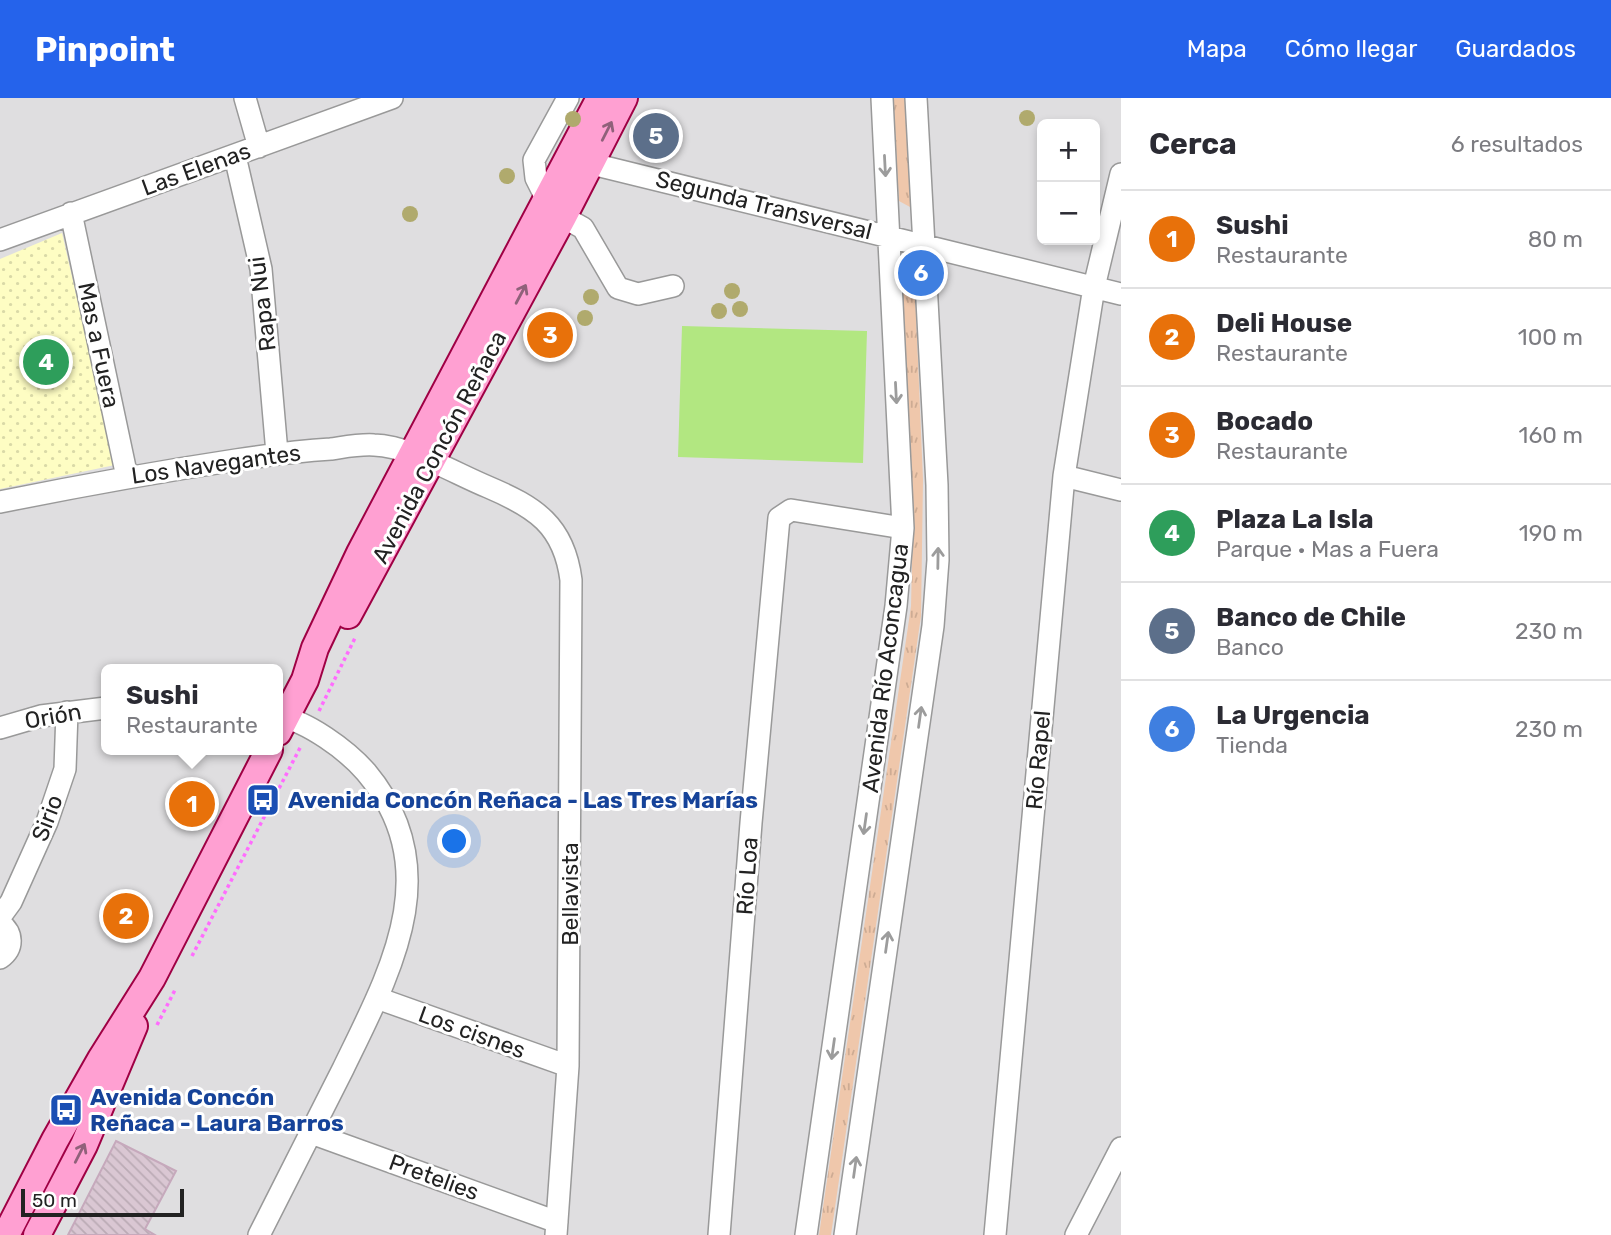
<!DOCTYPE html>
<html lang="es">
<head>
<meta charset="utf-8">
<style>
	:root { --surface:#fff; --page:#f7f7f7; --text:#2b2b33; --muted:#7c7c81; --line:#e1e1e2; --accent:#2563eb }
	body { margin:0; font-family:Rubik,sans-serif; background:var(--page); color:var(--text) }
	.controls { position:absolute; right:21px; top:21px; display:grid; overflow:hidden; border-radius:10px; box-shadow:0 4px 10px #0003 }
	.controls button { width:63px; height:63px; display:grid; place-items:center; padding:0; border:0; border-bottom:2px solid var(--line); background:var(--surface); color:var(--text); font:35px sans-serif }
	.scale { position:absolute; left:21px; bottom:18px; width:163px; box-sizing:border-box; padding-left:7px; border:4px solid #222; border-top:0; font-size:19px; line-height:24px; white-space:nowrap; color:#222; -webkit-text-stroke:5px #fff; paint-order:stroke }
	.you { position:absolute; left:455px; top:744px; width:24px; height:24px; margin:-18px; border:5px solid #fff; border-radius:50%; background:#1a73e8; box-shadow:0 0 0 10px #1a73e833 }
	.badge { display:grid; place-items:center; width:46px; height:46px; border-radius:50%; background:var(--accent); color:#fff; font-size:23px; font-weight:700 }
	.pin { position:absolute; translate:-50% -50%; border:4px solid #fff; box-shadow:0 2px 7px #0006 }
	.popup { position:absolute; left:101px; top:566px; width:182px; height:91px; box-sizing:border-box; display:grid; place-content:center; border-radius:10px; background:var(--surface); filter:drop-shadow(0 2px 5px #0005); font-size:23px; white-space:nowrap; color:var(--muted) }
	.popup b { font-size:26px; color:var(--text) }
	.popup::after { content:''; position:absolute; left:50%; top:100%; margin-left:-14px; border:14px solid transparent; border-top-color:var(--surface) }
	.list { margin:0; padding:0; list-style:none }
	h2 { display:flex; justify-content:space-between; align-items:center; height:91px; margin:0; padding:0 28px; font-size:30px }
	h2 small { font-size:23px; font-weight:400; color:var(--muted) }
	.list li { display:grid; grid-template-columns:46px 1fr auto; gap:21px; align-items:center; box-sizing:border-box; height:98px; padding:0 28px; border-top:2px solid var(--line) }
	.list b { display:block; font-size:26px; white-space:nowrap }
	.list p { margin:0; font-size:23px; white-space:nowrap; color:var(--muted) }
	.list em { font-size:23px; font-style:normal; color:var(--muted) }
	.map { position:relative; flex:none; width:1121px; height:1137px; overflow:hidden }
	header { display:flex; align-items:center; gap:42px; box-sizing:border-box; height:98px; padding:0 35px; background:var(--accent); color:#fff }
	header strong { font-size:33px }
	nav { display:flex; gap:38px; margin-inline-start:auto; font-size:24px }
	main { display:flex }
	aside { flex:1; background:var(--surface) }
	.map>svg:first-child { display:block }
</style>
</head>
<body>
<header>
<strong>Pinpoint</strong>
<nav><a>Mapa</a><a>Cómo llegar</a><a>Guardados</a></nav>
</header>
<main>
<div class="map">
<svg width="1121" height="1137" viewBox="0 0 1121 1137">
	<defs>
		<pattern id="grass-tufts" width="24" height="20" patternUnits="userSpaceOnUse" patternTransform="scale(1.75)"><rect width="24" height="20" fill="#efc7ab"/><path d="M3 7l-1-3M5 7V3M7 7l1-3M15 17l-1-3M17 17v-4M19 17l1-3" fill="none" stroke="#cdab93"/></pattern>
		<pattern id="park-dots" width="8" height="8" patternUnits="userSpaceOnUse" patternTransform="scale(1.75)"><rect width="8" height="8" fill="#fefdc3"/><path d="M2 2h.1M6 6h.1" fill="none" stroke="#d9d9a7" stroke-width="1.8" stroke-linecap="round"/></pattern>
		<pattern id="building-back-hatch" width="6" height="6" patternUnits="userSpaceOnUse" patternTransform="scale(1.75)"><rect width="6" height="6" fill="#dac7d3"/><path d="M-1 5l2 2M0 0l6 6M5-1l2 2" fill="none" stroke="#bbabb5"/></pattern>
	</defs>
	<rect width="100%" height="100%" fill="#f2e8ec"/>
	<path fill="#dfdee0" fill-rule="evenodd" d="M0,0H1121V1137H0ZM1042,26H1095V142H1042ZM106,571H278V652H106Z"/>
	<path fill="url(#grass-tufts)" d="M893,0H910V109L899,103Z
		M897,162L914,169L923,382L921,518L831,1137H819L911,508L913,423Z"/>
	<path fill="url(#park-dots)" d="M62,135L115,367L0,391V161Z"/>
	<path fill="#b2e781" d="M682,228L867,233L863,365L678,359Z"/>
	<path fill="url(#building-back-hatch)" stroke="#c6a9bc" stroke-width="2" d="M116,1043L176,1073L145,1131L155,1137H68Z"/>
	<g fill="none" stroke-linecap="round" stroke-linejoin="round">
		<defs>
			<path id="minor" d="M245,0L259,49
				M235,58L261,171L277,355
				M576,62L1121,196
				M547,102L536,80L534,62L568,0
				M71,115L127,379
				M563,119L583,130L618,190L638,196L673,188
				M0,142L392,0
				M1064,378L1121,392
				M0,404C79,388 157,374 236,362C268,357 299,353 331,351C345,349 360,346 374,347C410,348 454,375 488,389C535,409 564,427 571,482L568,968L556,1137
				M0,630L41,618L106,610
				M0,819L11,804L47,724L65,671L67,614
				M0,825C13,835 14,850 0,860
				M377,900L568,968
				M311,1035L557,1124
				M259,1137C287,1082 315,1026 343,971C390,874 448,772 366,674C347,652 307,623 278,618
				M719,1137L751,725L779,420L791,412L903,430
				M806,1137L896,508L903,430L882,0
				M845,1137L933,528L938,462L937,387L916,0
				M995,1137L1064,378L1094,189L1121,76
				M1076,1137L1121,1050"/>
			<path id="major" d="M348,517L563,119L624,0
				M278,634L305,582L315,550L360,455L600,0
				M6,1137L55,1042L101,961L152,880L269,652
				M37,1137L84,1047L134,928"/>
		</defs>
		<use href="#minor" stroke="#999" stroke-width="24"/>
		<use href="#major" stroke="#9f0044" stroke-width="30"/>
		<path stroke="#ff6cfe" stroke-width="3.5" stroke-dasharray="3.5 3.5" stroke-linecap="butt" d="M319,613L356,538
			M192,858L301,648
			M157,927L176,890"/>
		<use href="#minor" stroke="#fff" stroke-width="21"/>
		<use href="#major" stroke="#ffa0d2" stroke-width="26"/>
	</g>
	<g fill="#b0aa6d">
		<circle cx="1027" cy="20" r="8"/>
		<circle cx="573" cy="21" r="8"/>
		<circle cx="507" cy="78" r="8"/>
		<circle cx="410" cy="116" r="8"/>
		<circle cx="732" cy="193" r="8"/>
		<circle cx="591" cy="199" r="8"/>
		<circle cx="740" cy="211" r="8"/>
		<circle cx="719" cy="213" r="8"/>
		<circle cx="585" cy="220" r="8"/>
	</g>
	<defs><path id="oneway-shaft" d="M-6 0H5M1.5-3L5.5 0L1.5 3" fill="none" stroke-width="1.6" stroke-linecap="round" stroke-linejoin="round" transform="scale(1.75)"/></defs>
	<g stroke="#90617a">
		<use href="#oneway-shaft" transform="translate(607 33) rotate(-63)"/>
		<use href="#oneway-shaft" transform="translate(521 196) rotate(-62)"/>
		<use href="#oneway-shaft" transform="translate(80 1055) rotate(-63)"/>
	</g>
	<g stroke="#9c9c9c">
		<use href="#oneway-shaft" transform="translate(885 68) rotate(87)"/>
		<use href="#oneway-shaft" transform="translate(896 295) rotate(87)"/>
		<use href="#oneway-shaft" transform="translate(938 460) rotate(-89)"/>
		<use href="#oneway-shaft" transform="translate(920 619) rotate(-82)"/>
		<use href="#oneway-shaft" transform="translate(865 726) rotate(98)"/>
		<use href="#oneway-shaft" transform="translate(887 844) rotate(-82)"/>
		<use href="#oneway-shaft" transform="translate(833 951) rotate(98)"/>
		<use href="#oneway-shaft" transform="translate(855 1069) rotate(-82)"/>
	</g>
	<defs>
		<symbol id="bus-square" viewBox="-11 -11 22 22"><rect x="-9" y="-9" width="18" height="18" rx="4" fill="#1a4fb4" stroke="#fff"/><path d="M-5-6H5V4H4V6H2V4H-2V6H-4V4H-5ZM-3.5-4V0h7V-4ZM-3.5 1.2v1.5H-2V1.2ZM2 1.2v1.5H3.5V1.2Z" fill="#fff"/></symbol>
	</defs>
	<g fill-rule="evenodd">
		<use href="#bus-square" x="244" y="683" width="38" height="38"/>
		<use href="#bus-square" x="47" y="993" width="38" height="38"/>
	</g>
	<g text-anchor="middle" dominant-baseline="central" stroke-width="6" stroke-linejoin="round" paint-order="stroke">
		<g font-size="23" fill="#222" stroke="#fff">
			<text transform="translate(196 71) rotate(-20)">Las Elenas</text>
			<text transform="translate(764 107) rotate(14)">Segunda Transversal</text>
			<text transform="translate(262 206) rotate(-97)">Rapa Nui</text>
			<text transform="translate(99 247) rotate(78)">Mas a Fuera</text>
			<text transform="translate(439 349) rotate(-62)">Avenida Concón Reñaca</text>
			<text transform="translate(216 366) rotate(-8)">Los Navegantes</text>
			<text transform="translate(885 570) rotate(-83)">Avenida Río Aconcagua</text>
			<text transform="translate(53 618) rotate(-10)">Orión</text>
			<text transform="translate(1038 662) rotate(-85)">Río Rapel</text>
			<text transform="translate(47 720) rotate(-69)">Sirio</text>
			<text transform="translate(747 778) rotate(-86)">Río Loa</text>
			<text transform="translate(570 796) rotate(-90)">Bellavista</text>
			<text transform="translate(472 934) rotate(20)">Los cisnes</text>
			<text transform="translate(434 1079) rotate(20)">Pretelies</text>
		</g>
		<g font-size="23" font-weight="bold" fill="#164399" stroke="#fff" text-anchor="start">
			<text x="288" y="702">Avenida Concón Reñaca - Las Tres Marías</text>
			<text x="90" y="999">Avenida Concón<tspan x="90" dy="26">Reñaca - Laura Barros</tspan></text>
		</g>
	</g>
</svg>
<div class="controls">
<button>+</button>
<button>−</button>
</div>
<div class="scale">50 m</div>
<div class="you"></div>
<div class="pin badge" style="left:192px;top:706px;background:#e8710a">1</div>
<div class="popup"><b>Sushi</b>Restaurante</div>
<div class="pin badge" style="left:126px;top:818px;background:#e8710a">2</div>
<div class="pin badge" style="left:550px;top:237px;background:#e8710a">3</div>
<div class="pin badge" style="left:46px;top:264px;background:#2e9e5b">4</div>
<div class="pin badge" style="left:656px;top:38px;background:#5c6f8a">5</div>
<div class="pin badge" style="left:921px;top:175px;background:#3f7fe0">6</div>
</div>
<aside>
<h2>Cerca<small>6 resultados</small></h2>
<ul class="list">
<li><span class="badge" style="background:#e8710a">1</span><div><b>Sushi</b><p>Restaurante</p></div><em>80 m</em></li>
<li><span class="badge" style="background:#e8710a">2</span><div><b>Deli House</b><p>Restaurante</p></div><em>100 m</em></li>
<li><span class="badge" style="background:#e8710a">3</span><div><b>Bocado</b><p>Restaurante</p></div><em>160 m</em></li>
<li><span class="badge" style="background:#2e9e5b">4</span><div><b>Plaza La Isla</b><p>Parque · Mas a Fuera</p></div><em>190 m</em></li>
<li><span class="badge" style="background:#5c6f8a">5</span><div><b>Banco de Chile</b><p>Banco</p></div><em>230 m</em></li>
<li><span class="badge" style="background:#3f7fe0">6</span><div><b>La Urgencia</b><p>Tienda</p></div><em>230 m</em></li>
</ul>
</aside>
</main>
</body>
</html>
